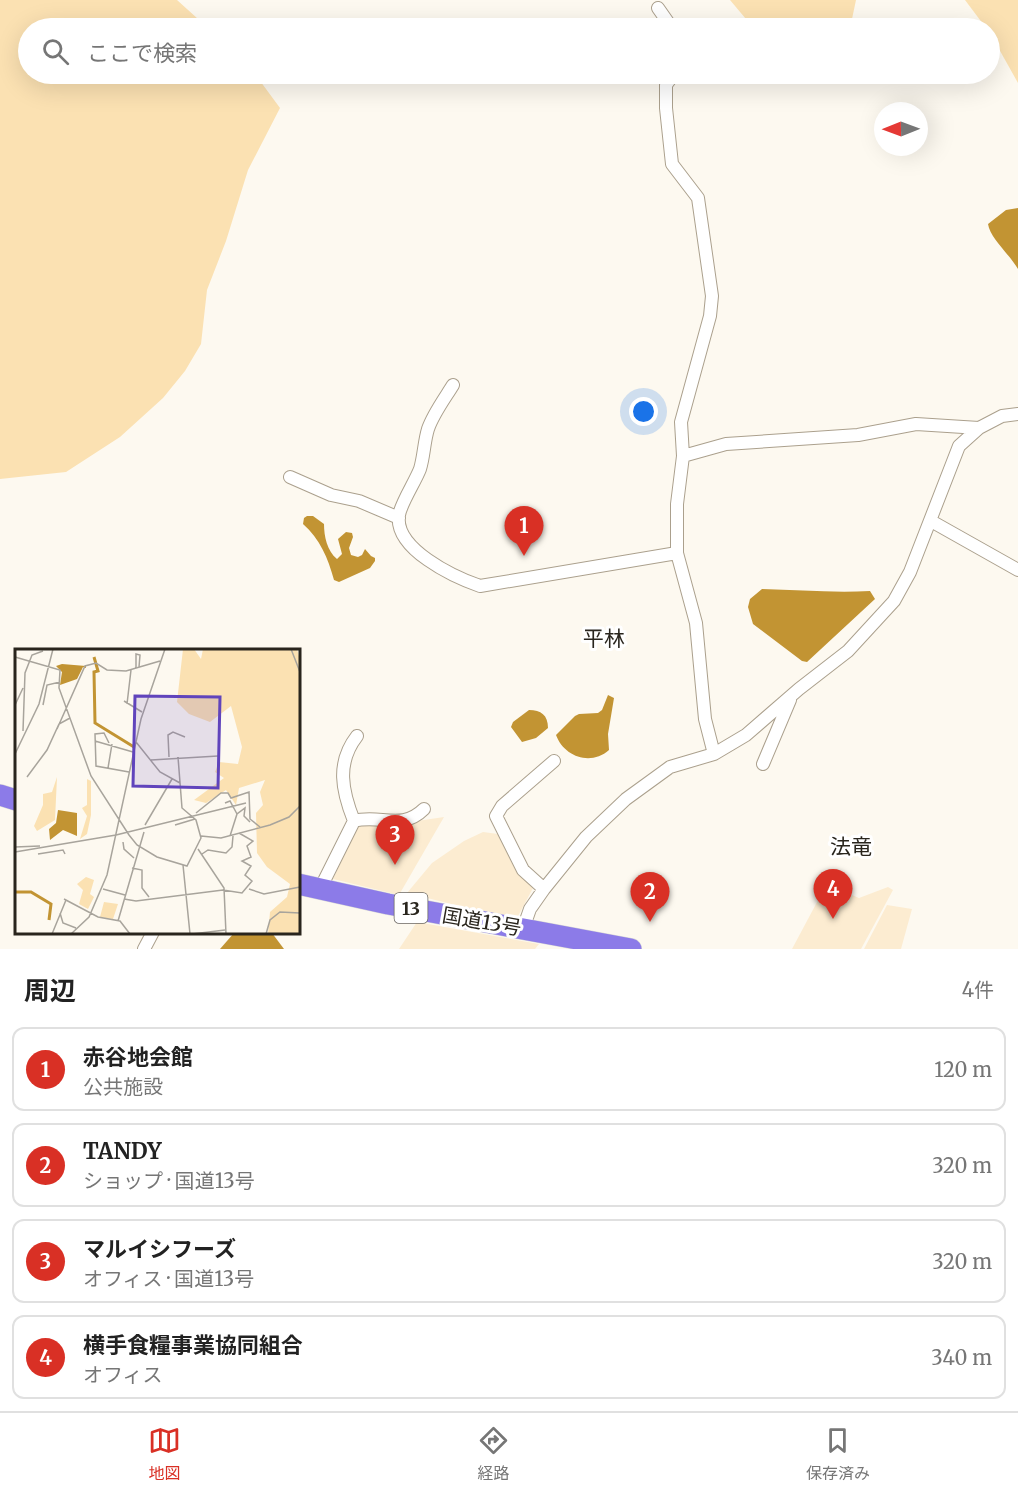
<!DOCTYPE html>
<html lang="ja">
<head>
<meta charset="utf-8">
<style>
	:root { --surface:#fff; --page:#f2f2f2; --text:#222; --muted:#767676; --line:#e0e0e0; --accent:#d93025 }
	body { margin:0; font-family:Merriweather,"Noto Sans JP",serif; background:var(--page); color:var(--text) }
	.compass { position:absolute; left:874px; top:102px; width:54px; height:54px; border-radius:50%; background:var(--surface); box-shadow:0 6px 24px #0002; rotate:269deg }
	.you { position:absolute; left:644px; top:412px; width:21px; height:21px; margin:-15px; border:4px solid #fff; border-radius:50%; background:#1a73e8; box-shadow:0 0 0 9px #1a73e833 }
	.badge { display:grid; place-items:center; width:39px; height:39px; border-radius:50%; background:var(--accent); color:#fff; font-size:20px; font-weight:700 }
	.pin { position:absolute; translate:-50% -50px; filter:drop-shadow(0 2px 3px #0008) }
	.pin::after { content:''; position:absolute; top:32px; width:21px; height:18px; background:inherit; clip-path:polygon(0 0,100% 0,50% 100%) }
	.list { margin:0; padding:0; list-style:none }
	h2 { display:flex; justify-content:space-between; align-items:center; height:78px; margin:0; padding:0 24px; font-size:26px }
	h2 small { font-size:20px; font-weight:400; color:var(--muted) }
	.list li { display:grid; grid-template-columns:39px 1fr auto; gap:18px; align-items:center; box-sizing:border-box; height:84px; margin:0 12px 12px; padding:0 12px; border:2px solid var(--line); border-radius:12px }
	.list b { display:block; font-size:22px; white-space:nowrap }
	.list p { margin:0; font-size:20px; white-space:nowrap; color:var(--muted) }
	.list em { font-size:20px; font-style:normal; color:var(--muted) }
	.icon { flex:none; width:33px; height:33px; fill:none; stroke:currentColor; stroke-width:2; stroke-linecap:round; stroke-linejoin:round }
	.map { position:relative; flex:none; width:1018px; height:949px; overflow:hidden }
	.search { position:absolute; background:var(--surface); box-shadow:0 6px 24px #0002; left:18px; right:18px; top:18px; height:66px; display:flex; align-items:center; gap:15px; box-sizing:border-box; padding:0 21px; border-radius:33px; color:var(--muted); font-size:22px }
	.sheet { height:462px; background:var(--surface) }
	nav { display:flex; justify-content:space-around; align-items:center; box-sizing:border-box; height:84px; border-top:2px solid var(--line); background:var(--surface); font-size:16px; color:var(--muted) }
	nav a { display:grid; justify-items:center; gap:3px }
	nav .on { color:var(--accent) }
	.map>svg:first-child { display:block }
</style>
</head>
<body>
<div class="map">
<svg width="1018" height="949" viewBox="0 0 1018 949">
	<rect width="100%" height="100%" fill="#fdf9f0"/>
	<path fill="#fcecd1" d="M444,817L399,895L333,879L360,821L397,824Z
		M483,832L498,834L516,871L533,888L516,920L407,893L432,863L464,841Z
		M888,887L893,890L861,949H792L824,889L848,902L852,895L859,898Z
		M887,905L912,909L901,949H864Z
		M417,922L539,944L535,949H399Z"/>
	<path fill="#fbe1b2" d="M0,0H177L208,28H28V74H255L280,108L248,170L226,241L207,290L201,344L185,371L163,398L120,437L66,472L0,479Z
		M730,0H856L852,19L842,28H763L751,25Z
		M965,0H1018V83L990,33V28H986Z"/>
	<path fill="#c29433" d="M1018,208V269C1010,255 990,238 988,224L1006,210Z
		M307,516H313L324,524C324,536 327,551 337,559L342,554L338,539L346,532L352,533L353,537L349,548L351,555L358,557L362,555L365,549L371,556L375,558V561L370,568L339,582L334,580C328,558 320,539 303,524L304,518Z
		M762,589C798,590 834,593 870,591L875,599L807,662L802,661L753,624L748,607L750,599Z
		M608,695L614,698L608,734L609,750C591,766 564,757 556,735L575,716L579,714L598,713L602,710Z
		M529,710C541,710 548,715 548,728L536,738L522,742L511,727L513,722Z
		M234,933H272L284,949H220Z"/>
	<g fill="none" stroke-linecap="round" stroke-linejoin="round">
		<defs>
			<path id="street" d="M658,8L672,28
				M674,74L666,85V108L672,164L698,198L712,296L710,316L681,422L683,456L677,504V553L696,623L705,719L714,754
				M453,385C445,398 433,414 428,429C424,442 424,456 420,469C415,482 401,503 399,515C394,549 454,577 480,586L677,553
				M683,456L726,444L858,435L916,424L979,428
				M290,477L331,495L359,501L399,518
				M931,521L1018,570
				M763,764L790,700
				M354,821C380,814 402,831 424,809
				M320,889L354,821C342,791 336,763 357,736
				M544,889L523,870L496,816L502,806L554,761
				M523,929L530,909L544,889L586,837L626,799L670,767L714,754L746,735L799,689L848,651L894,601L910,572L959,446L979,428L1002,416L1018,414
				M144,949L153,932"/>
			<path id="highway" d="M0,795L16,800
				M298,884L388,904L631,949"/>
		</defs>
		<use href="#street" stroke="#aba08d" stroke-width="14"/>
		<use href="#highway" stroke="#d8d8d6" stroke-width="22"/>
		<use href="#street" stroke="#fff" stroke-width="12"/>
		<use href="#highway" stroke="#8c7be8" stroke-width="21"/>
	</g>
	<g text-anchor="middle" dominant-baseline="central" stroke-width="6" stroke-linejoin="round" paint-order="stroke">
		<rect fill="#fff" stroke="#696661" stroke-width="1.5" x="394.5" y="893" width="33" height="30" rx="4.5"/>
		<g font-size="18" font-weight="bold" fill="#29251d">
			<text x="411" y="908">13</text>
		</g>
		<g font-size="20" fill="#29251d" stroke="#fff">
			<text transform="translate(482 921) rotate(10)">国道13号</text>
		</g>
		<g font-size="21" fill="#29251d" stroke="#fff">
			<text x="604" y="638">平林</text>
			<text x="851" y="846">法竜</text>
		</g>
	</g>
	<g transform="translate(15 649)">
		<rect width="285" height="285" fill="#fdf9f0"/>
		<path d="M168,0H179L186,10L188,0H282L285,11V285H253L255,263L272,248L275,235L252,218L242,204L241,164L248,156L245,143L250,131L224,139L221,156L211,141L191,154L179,151L209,129L200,123L204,113L223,115L227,98L216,57L195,73L174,65L162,53ZM42,128L40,171L22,182L19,177L28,156V145L37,143ZM72,130L76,132V166L72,185L65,190L72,167L67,159L72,156ZM71,228L79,231L75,245L79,248L73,260L64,255L68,241L62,235ZM89,253L103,255L98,270L85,268Z" fill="#fbe1b2"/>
		<path d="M47,15L71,17V19L68,18L62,30L45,36L47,23L41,17ZM43,161L62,164V187L48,181L35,191L34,180L41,174Z" fill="#c29433"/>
		<path fill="none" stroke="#c29433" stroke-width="3" d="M79,8L83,22L79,23L80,74L119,98M0,243H16L36,255L34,271"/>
		<path fill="none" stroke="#a8a49c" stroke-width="1.5" d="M276,0L285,23M0,8L45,21L44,39L76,127L114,186L122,196L142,208L172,217L186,189L181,171L167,159L163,108M121,19V5L125,6L124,18M109,52L127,63M112,55L116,21M0,56L8,39M28,56L32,36L45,33M42,80L70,17L81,14L92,21L111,22L145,12M8,82L10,24L17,6L28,2M80,92L118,103M121,93L145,123L165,134M94,94L89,84L80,85L81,117L114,123M0,105L24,55L38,0M154,108L153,86L158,83L170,88M136,111L203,107M93,119L97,95M12,128L32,101L44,75L55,69M210,154L215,152L222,165M181,164L206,144H213L216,149L234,143L235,170L245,178M130,176L157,130M160,176L180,170M186,187L206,189L255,176L274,168L285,157M215,187L222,165L230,159L229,167L235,173M108,193L109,200L119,209M0,198L25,197M183,200L209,239L211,285M0,203L101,186L231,154M23,205L48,201L50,205M187,205L193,201L211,204L217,198L218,187M168,216L175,285M117,219L127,221V239L134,248M88,240L110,246M234,240L249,245L285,238M49,250L83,268L105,272L115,285M109,250L121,252L208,241L227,244L237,232L230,226L236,217L227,212L236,208L232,197L238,192L224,184M45,264L48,274L61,279M103,272L129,183M37,285L51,251M56,285L74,268L92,226L126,70L150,0M177,285L210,281M251,285L255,271L265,263L285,264"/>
		<path fill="#6044bc" fill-opacity="0.15" stroke="#6044bc" stroke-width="3" d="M120,47L205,48L203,139L118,137Z"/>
		<rect width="285" height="285" fill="none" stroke="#29251d" stroke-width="3"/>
	</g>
</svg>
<svg class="compass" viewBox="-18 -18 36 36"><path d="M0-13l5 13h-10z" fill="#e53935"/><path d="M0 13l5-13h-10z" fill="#767676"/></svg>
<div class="you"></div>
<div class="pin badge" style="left:524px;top:556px">1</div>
<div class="pin badge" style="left:650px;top:922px">2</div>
<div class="pin badge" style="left:395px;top:865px">3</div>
<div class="pin badge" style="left:833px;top:919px">4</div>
<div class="search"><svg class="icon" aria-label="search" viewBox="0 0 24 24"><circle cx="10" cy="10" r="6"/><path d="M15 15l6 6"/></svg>ここで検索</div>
</div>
<section class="sheet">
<h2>周辺<small>4件</small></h2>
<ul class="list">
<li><span class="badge">1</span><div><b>赤谷地会館</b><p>公共施設</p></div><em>120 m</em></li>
<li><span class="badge">2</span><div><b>TANDY</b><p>ショップ · 国道13号</p></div><em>320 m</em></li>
<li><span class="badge">3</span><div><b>マルイシフーズ</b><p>オフィス · 国道13号</p></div><em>320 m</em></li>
<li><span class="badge">4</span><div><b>横手食糧事業協同組合</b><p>オフィス</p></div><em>340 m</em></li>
</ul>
</section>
<nav>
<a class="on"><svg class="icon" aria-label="map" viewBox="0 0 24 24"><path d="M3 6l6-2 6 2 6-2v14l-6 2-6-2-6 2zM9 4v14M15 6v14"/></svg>地図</a>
<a><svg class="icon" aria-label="directions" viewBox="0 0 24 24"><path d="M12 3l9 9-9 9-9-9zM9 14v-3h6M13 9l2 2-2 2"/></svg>経路</a>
<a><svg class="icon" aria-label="saved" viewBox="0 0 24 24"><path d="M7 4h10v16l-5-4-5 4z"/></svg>保存済み</a>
</nav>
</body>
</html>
